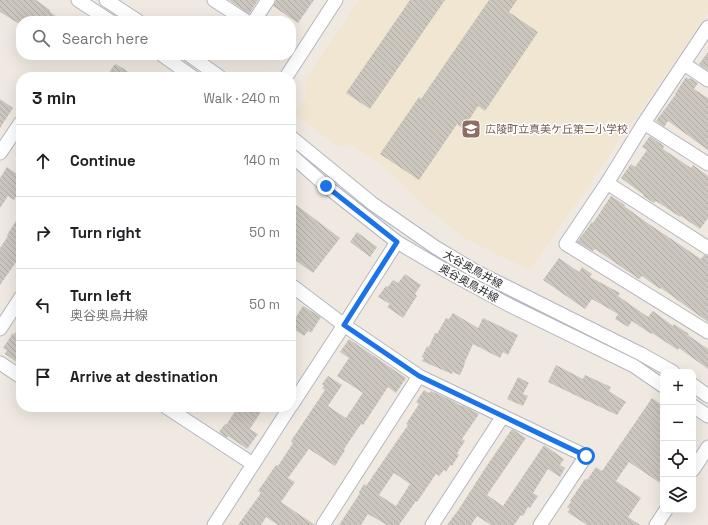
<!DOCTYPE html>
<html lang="en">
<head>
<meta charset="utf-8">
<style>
	:root { --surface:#fff; --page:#f2f2f2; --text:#202124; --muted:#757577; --line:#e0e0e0 }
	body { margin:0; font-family:"Space Grotesk","Noto Sans JP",sans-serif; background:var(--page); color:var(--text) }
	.controls { position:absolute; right:12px; bottom:12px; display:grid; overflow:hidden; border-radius:8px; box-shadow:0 4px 16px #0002 }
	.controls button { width:36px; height:36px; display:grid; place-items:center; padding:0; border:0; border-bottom:1px solid var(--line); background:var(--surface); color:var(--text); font:20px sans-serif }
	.stop { position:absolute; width:12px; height:12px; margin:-9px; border:3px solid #1a73e8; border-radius:50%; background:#fff }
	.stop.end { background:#1a73e8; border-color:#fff; box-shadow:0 1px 4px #0008 }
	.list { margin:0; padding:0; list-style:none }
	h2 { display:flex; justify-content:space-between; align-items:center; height:52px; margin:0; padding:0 16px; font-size:17px }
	h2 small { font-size:13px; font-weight:400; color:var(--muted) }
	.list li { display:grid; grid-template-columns:26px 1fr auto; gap:12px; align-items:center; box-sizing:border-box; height:72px; padding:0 16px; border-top:1px solid var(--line) }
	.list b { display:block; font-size:15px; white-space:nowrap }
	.list p { margin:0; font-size:13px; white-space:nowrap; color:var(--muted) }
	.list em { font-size:13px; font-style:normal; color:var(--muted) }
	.icon { flex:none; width:22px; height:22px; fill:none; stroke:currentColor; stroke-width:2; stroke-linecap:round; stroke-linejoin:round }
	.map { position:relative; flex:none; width:708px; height:525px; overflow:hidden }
	.search { position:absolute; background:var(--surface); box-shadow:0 4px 16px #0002; left:16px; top:16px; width:280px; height:44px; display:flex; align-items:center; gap:10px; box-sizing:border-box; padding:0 14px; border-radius:16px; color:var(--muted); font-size:15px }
	.panel { position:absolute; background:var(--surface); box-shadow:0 4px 16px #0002; left:16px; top:72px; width:280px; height:340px; border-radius:16px }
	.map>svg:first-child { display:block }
</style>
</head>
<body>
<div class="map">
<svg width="708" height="525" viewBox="0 0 708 525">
	<defs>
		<pattern id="building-back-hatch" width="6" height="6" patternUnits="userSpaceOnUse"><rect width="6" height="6" fill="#cbc7bf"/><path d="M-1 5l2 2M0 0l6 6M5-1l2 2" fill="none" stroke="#afaba4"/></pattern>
	</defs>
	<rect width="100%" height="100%" fill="#efe9e1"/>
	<path fill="#f0e6d1" d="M359,0H708V13L530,270L466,239L426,208L382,165L351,144L339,147L294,114L306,98L305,80Z"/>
	<path fill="url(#building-back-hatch)" fill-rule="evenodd" d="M0,0H36L50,10V12L63,21H21V25L0,12Z
		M229,0H258L249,14Z
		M276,0H314L298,23L273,6Z
		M410,0H445L370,109L346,93Z
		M489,0H517L509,12L538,32L485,111L478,106L463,129L457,124L419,180L380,154L419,97L421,99Z
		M708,52V69L707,70L699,64Z
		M115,64L124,69L136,77H106Z
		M686,77L689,79L690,78L698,83L694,89L708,98V150L668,121L664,127L656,121L676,94H675Z
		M0,99L13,108L0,128Z
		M650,136L664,146L663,149L691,168L693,165L708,176V218L700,229L681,216L680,217L656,201L654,203L643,196L644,195L621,178L631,164L635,167L647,150L642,147Z
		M7,167L21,177V190L14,200L8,196L0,208V178Z
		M611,196L625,205L624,206L646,222L701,259L704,255L708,256V322L661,288L660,289L642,276L639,279L595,249L593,251L577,242L592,222L593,223Z
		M291,201L340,238L313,273L291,257Z
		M21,213V255L0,285V248L8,236L7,235Z
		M357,232L377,247L370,257L350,242Z
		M559,258L579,272L582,267L592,274L590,277L620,293L618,296L648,317L653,311L673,326L674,324L689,334L688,335L708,349V369L679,348L678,350L652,333L651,334L632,321L628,327L615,319L618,314L592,299L585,309L543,280Z
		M405,274L421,285L415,294L417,296L403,318L387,307L390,304L378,297L386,286L388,287L393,280L398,283Z
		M303,306L321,317L311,333L308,331L304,336L291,327V325Z
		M453,313L478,328L483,318L518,335L508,355L503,352L500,358L473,344L464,364H465L460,375L452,372V374L422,361L424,358L422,357L427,346L429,347L435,333L437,334L446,318L449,319Z
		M21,324V365L5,354L7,350L3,348L13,333L14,335Z
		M349,339L406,378L396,393L388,387L363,425L361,424L344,449L345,450L335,466L309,449L288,478L295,482L281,502L315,525H278L266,517L261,525H238L261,493L258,491L276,465L278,466L293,443L291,441L325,390L322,388L324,386L322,384L328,376L342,385L328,406L346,418L360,397L363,393L337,376L349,358L340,352Z
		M556,365L583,379L585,375L611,387L609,391L626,402L617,415L579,397L548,382Z
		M518,377L529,383L523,394L528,396L523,406L507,399Z
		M424,390L429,393L431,391L453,401L461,406L462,405L479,414L462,439L465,441L457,453L459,455L452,466L450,465L446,472L444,470L439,476L436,474L417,502L416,501L399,525H387L368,514L361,525H339L360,493L359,492L364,484L366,486L408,425L406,424L419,404L416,402ZM394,473L410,484L396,506L379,495Z
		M652,398L663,406V485L629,462L616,481L641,498L628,517L640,525H587L567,512L570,509L567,507L571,502L570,501L585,479L587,480L596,467L602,471Z
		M238,407H264L250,429L258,434L247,449L228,436L227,438L219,432L225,424L226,425Z
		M512,429L526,438L487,495L503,506L544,445L564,459L560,465L565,468L560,477L548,469L533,493L538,496L530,508L528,507L523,516L521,515L514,525H491L477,516L471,525H447L457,512L488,464Z"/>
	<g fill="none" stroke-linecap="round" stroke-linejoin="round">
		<defs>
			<path id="minor" d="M78,0L110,21
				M106,0L138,21
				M214,0L246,21
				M254,21L268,0
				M708,27L644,123L607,183L566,244L708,332
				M162,55L193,77
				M189,55L220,77
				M684,64L708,80
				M286,77L336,0
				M644,123L708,164
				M291,137L373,204L435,247L475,271L641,354L673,372
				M0,153L21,122
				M291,155L326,186L397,242L448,272L509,305L634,366L663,386
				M607,183L708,248
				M291,285L344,325L397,242
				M0,329L21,297
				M0,363L21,377
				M693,385L708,396
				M291,406L344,325L419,376L586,456L540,525
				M693,406L708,416
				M166,407L253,464
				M693,470L708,447
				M214,525L290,407
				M323,525L419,376
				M432,525L503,416
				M656,525L666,510"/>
		</defs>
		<use href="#minor" stroke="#b4b7c1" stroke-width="15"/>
		<use href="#minor" stroke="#fff" stroke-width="13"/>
	</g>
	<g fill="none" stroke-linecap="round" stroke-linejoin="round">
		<path stroke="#1a73e8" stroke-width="5" d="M326,186L397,242L344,325L419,376L586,456"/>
	</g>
	<defs>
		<symbol id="school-square" viewBox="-11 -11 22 22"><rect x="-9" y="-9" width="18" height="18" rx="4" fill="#8d6e63" stroke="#fff"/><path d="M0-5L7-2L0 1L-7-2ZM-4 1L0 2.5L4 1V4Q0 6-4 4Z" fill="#fff"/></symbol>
	</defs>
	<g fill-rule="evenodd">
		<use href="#school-square" x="460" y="118" width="22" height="22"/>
	</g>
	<g text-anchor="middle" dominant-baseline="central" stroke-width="3" stroke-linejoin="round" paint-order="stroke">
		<g font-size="11" fill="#785e54" stroke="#fff" text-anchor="start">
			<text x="485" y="129">広陵町立真美ケ丘第二小学校</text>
		</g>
		<g font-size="11" fill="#2e2e2e" stroke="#fff">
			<text transform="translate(473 269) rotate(29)">大谷奥鳥井線</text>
			<text transform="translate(469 283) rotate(29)">奥谷奥鳥井線</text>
		</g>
	</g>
</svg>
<div class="controls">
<button>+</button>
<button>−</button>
<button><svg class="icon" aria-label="locate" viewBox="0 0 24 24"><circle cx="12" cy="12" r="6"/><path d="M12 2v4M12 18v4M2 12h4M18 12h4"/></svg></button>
<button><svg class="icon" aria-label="layers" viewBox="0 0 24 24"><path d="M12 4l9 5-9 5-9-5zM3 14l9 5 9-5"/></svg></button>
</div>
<div class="stop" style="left:586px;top:456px"></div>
<div class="stop end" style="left:326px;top:186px"></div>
<div class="search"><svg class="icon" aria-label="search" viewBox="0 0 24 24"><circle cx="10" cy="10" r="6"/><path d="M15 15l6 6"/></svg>Search here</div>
<section class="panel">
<h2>3 min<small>Walk · 240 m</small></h2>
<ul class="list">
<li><svg class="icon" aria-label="ahead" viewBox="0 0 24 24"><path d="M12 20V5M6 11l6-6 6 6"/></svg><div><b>Continue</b></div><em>140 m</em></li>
<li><svg class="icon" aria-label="right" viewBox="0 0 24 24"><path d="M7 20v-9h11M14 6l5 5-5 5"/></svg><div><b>Turn right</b></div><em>50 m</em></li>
<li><svg class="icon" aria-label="left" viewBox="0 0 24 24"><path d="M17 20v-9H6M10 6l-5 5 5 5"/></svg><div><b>Turn left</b><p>奥谷奥鳥井線</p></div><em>50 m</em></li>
<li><svg class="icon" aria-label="arrive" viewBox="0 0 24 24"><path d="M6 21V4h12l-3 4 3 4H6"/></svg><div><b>Arrive at destination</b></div></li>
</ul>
</section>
</div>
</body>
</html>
